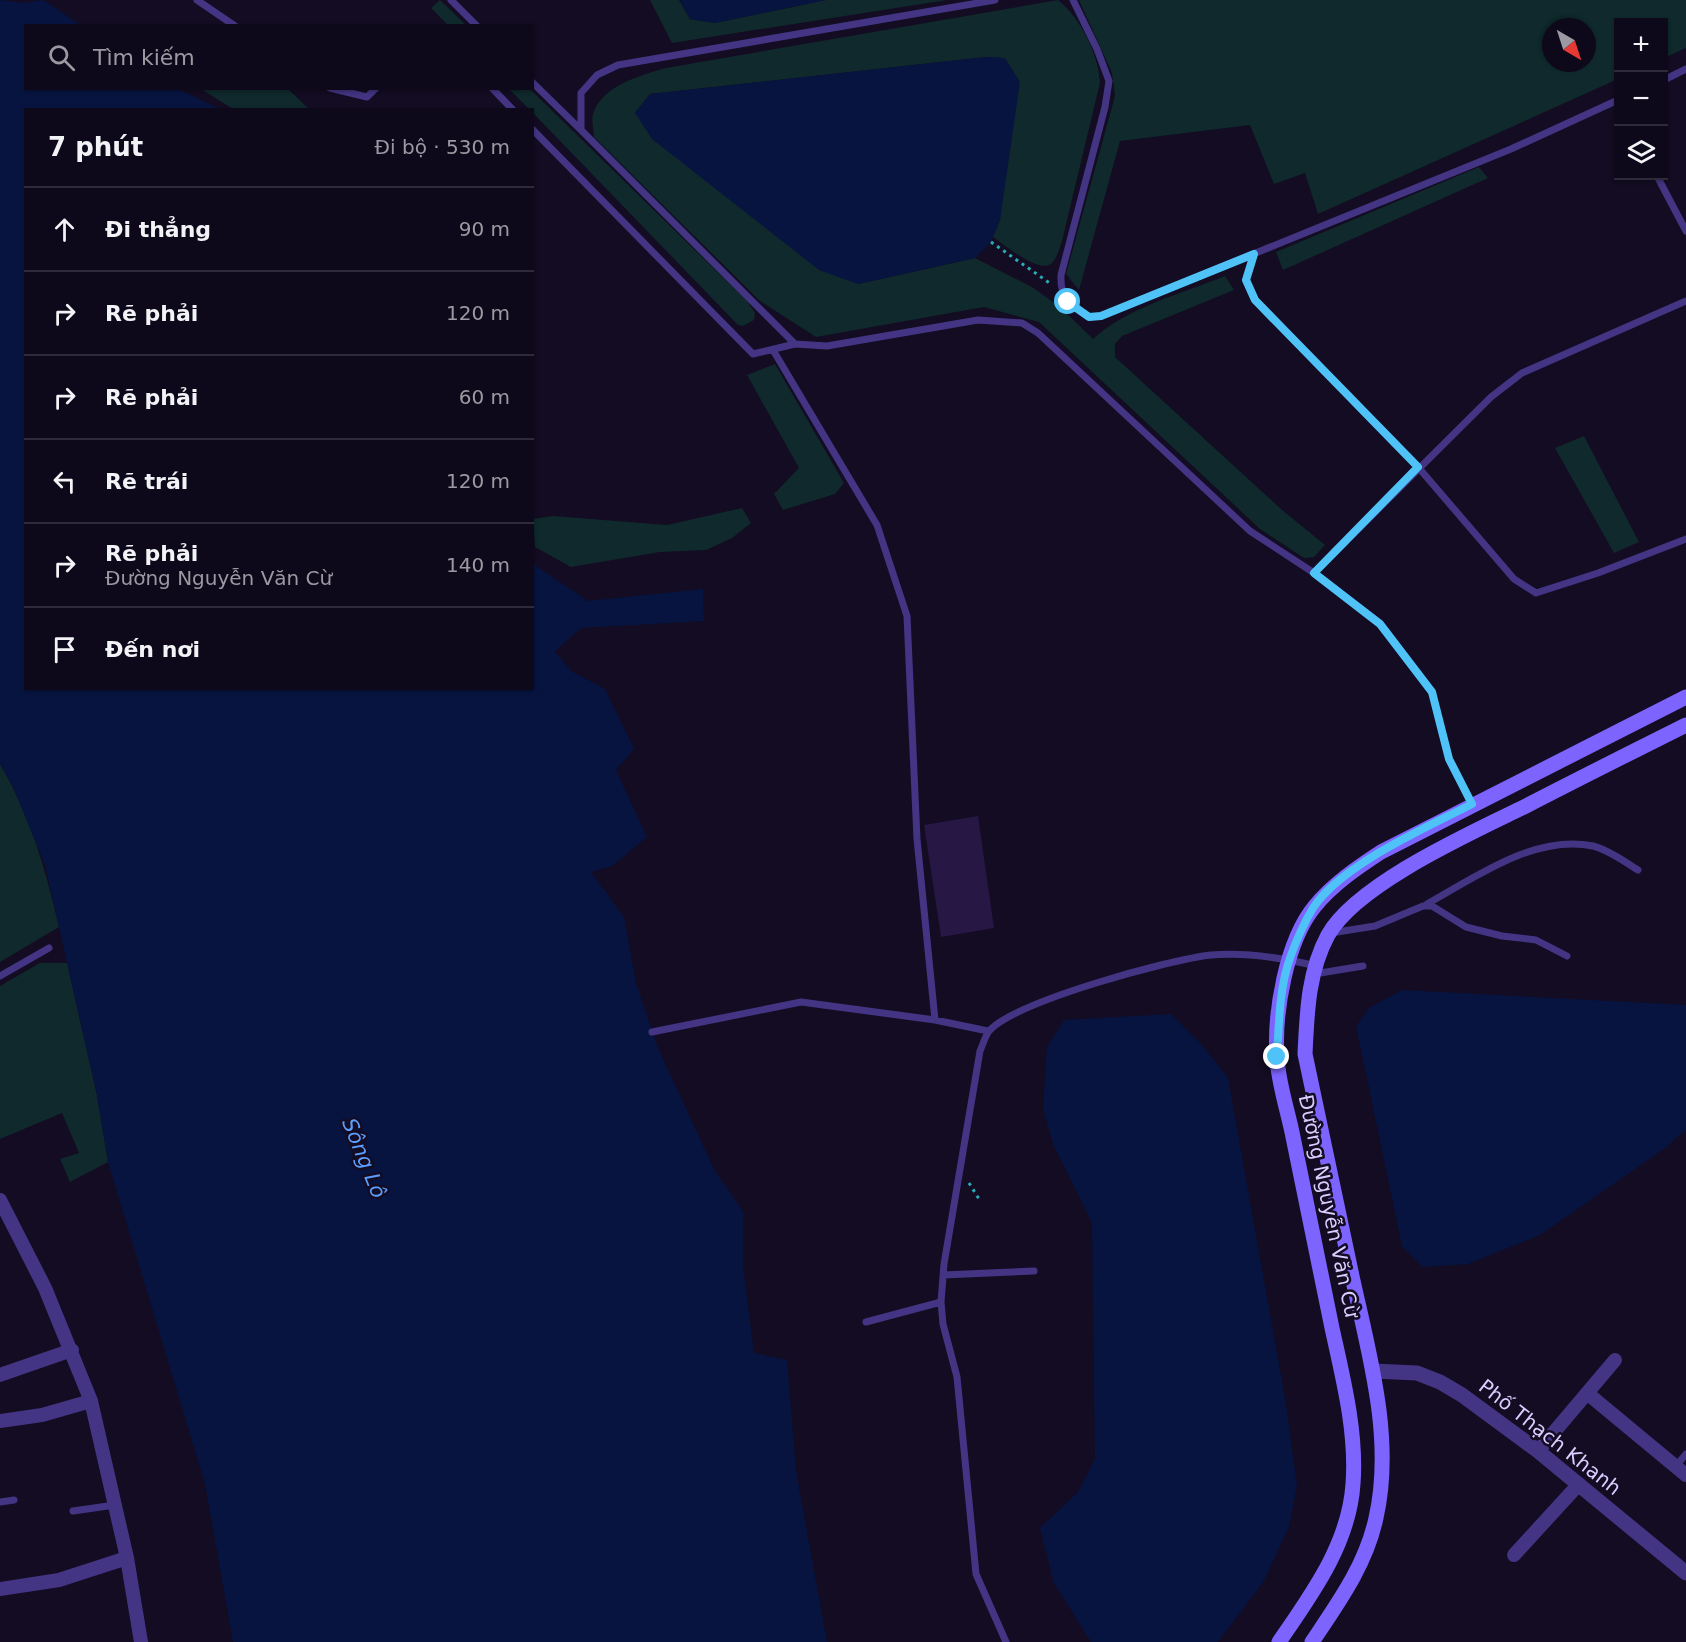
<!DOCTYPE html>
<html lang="vi">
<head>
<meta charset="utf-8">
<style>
	:root { --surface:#0e091a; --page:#171223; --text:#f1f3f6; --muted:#9b9aa2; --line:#2e2a39 }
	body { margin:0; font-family:"DejaVu Sans",sans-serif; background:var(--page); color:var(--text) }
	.controls { position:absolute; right:18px; top:18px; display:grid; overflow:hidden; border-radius:0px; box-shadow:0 2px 4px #0004 }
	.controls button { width:54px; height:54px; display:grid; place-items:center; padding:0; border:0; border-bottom:2px solid var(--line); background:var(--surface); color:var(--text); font:30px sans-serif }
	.compass { position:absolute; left:1542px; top:18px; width:54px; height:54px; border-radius:50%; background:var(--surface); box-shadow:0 2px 4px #0004; rotate:141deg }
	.stop { position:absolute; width:18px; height:18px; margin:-14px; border:4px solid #4fc3f7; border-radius:50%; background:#fff }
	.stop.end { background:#4fc3f7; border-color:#fff; box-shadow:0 2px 6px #0008 }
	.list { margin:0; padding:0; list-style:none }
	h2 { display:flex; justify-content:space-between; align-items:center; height:78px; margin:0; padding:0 24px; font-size:26px }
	h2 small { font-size:20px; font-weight:400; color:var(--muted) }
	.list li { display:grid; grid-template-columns:39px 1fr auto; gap:18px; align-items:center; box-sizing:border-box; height:84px; padding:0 24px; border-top:2px solid var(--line) }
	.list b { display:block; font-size:22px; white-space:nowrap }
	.list p { margin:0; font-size:20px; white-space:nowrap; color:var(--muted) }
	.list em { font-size:20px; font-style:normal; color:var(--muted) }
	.icon { flex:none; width:33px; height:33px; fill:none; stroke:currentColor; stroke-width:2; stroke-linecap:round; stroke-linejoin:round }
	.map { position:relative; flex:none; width:1686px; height:1642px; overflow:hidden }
	.search { position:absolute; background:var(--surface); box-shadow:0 2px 4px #0004; left:24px; top:24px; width:510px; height:66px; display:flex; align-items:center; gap:15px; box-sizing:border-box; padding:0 21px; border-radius:0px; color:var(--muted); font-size:22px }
	.panel { position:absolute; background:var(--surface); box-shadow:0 2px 4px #0004; left:24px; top:108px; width:510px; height:582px; border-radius:0px }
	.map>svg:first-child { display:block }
</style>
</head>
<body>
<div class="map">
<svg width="1686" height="1642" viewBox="0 0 1686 1642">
	<rect width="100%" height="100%" fill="#130c22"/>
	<path fill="#0f292c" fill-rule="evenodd" d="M440,0L466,25H448L431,8Z
		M650,0H679L690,19L715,23L826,0H947L672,43Z
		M1058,0C1080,17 1099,55 1100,83L1062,241C1060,247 1057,258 1052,263C1040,275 1005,245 993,237L1000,220L1004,58L986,57L650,94L635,113L858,284L975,258L1032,287L1060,307L1093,339C1128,307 1181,294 1225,276L1234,290L1122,336L1115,344V357L1281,509L1325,545L1314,557L1304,558L1260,529L1039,322L984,307L816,337L760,301L594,137C594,130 591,120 593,114C602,85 642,75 666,68Z
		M1079,0H1686V48L1664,58V22H1618V79L1318,214L1305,173L1274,184L1250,125L1120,141L1079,290L1066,274L1115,96L1112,73ZM1551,27H1587V63H1551Z
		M201,89H288L309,109H233Z
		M509,89H530L747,301L755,313L754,320L743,326L738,325L533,113L532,110L529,109Z
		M1479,167L1488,178L1283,270L1276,252Z
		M775,364L844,483L835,494L783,510L774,494L799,468L747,375Z
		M1584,436L1639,542L1614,553L1555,448Z
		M742,508L751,523L732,538L706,550L660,552L571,567L535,547L533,519L553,516L667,525Z
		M0,764C30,815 46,870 59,927L0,962Z
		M40,963H67L97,1095L108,1162L70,1182L60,1159L79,1153L62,1113L0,1139V986Z"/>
	<path fill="#071440" d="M0,0L23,3L44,0L80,25L26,26V88L178,89L220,109L26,110V688H532L533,564L588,601L703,589L704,621L581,628L555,651L571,671L605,689L634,749L616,770L647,837L612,866L591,872L624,917L636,983L658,1048L715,1171L743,1211V1266L754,1353L787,1360L796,1471L827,1642H233L205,1484L108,1162L97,1095L45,865L13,787L0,764Z
		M680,0H826L715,23L690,19Z
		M986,57L1005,58L1020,82L1000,220L991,242L975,258L858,284L819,270L652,139L635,113L650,94Z
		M1402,990L1686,1005V1130L1664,1149L1540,1235L1468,1264L1423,1267L1402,1246L1356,1026L1369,1008Z
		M1171,1014L1203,1046L1228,1078L1286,1404L1297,1486L1289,1527L1264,1581L1218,1642H1091L1054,1583L1040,1528L1078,1492L1095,1459L1092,1223L1053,1144L1043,1108L1047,1047L1064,1020Z"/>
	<path fill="#261744" d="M978,816L994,928L941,937L924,825Z"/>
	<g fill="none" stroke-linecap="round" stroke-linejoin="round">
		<path stroke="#28adb8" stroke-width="3" stroke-dasharray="3 4.5" stroke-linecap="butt" d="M991,242L1051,284
			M969,1183L979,1199"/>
		<path stroke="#433583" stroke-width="7" d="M197,0L235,26
			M451,0L477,26
			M1073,0L1097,49L1109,81L1105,107L1061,275C1060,299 1069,305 1089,317L1101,316L1511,149L1618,100
			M1664,80L1686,69
			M532,82L581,130
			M330,88L367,97L376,88
			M492,88L513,110
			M532,129L753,354L795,344L827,346L978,320L1022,323L1038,333L1250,531L1314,573L1380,623L1432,692L1449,759L1472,804
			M1657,176L1686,231
			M1254,254L1246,280L1255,300L1418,467L1514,579L1536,593L1598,573L1686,539
			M795,344L581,130V93L597,75L618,65L995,0
			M773,350L877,525L907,616L917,839L935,1020
			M1314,573L1491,397L1522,373L1686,301
			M1427,904C1476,877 1535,834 1593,846C1609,850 1625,862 1638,870
			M1331,933L1375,926L1423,906H1432L1466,927L1502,936L1536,940L1567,956
			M1314,974L1363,966
			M0,976L49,948
			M652,1032L801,1002L935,1020L988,1031
			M943,1275L1034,1271
			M866,1322L941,1302
			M1676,1466L1686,1454
			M0,1502L14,1500
			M73,1511L115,1505
			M1006,1642L976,1574L957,1377L943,1324L941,1302L944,1264L980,1051C983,1045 985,1035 990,1030C1018,1001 1167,960 1211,955C1245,952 1283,958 1316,966"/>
		<path stroke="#433583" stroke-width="14" d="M0,1200L45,1288L91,1401L127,1558L141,1642
			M0,1375L72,1350
			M1587,1393L1686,1475
			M0,1421L42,1415L91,1401
			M1538,1451L1615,1360
			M1514,1555L1579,1484
			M0,1589L59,1580L127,1558"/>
		<path stroke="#433583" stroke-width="15" d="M1373,1371L1417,1373L1440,1382L1462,1395L1538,1451L1686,1573"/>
		<path stroke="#7d64ff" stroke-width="15" d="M1279,1642C1312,1594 1349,1544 1353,1484C1357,1433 1343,1378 1332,1328C1319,1264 1306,1201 1293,1137C1288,1111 1278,1083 1277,1057C1274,1013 1286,941 1315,906C1333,884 1358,867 1381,852L1686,697
			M1312,1642C1338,1603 1366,1565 1376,1518C1394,1439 1369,1354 1352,1276C1336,1202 1321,1128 1305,1054C1307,1013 1308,972 1328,935C1357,884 1471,833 1524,807C1578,779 1632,752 1686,725"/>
	</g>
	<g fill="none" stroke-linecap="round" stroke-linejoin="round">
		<path stroke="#4fc3f7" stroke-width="8" d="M1068,302L1089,317L1101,316L1254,254L1246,280L1255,300L1418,467L1314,573L1380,624L1432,692L1449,759L1472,804C1426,828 1342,864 1313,908C1304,923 1296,941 1290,958C1279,989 1279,1024 1277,1057"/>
	</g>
	<g text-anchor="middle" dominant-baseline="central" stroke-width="5" stroke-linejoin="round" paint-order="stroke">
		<g font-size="20" fill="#dacdff" stroke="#130c22">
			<text transform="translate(1329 1206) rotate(78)">Đường Nguyễn Văn Cừ</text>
			<text transform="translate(1550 1437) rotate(38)">Phố Thạch Khanh</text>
		</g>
		<g font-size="21" font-style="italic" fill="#5b9dff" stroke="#130c22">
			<text transform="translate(364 1158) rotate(68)">Sông Lô</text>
		</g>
	</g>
</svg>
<div class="controls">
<button>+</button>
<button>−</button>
<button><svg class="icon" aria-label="layers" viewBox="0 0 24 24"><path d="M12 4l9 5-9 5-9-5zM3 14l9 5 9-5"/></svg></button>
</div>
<svg class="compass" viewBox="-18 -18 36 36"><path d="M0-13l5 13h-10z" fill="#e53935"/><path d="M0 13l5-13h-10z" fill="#9b9aa2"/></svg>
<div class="stop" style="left:1068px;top:302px"></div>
<div class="stop end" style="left:1277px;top:1057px"></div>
<div class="search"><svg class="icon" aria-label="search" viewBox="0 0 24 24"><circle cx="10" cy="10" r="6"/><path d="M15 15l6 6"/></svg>Tìm kiếm</div>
<section class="panel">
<h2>7 phút<small>Đi bộ · 530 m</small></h2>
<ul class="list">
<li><svg class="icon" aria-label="ahead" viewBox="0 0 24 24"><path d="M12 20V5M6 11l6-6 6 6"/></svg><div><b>Đi thẳng</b></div><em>90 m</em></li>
<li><svg class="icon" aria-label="right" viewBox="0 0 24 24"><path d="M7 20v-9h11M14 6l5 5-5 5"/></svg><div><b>Rẽ phải</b></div><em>120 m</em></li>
<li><svg class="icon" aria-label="right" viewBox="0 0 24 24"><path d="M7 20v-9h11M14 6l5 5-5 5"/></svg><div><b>Rẽ phải</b></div><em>60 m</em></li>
<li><svg class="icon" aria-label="left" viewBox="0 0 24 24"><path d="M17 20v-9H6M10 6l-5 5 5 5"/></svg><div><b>Rẽ trái</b></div><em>120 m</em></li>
<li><svg class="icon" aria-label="right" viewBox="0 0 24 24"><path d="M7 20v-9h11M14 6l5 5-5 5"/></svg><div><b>Rẽ phải</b><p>Đường Nguyễn Văn Cừ</p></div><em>140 m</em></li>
<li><svg class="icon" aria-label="arrive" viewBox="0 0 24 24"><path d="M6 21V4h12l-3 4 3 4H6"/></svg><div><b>Đến nơi</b></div></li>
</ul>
</section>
</div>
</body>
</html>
